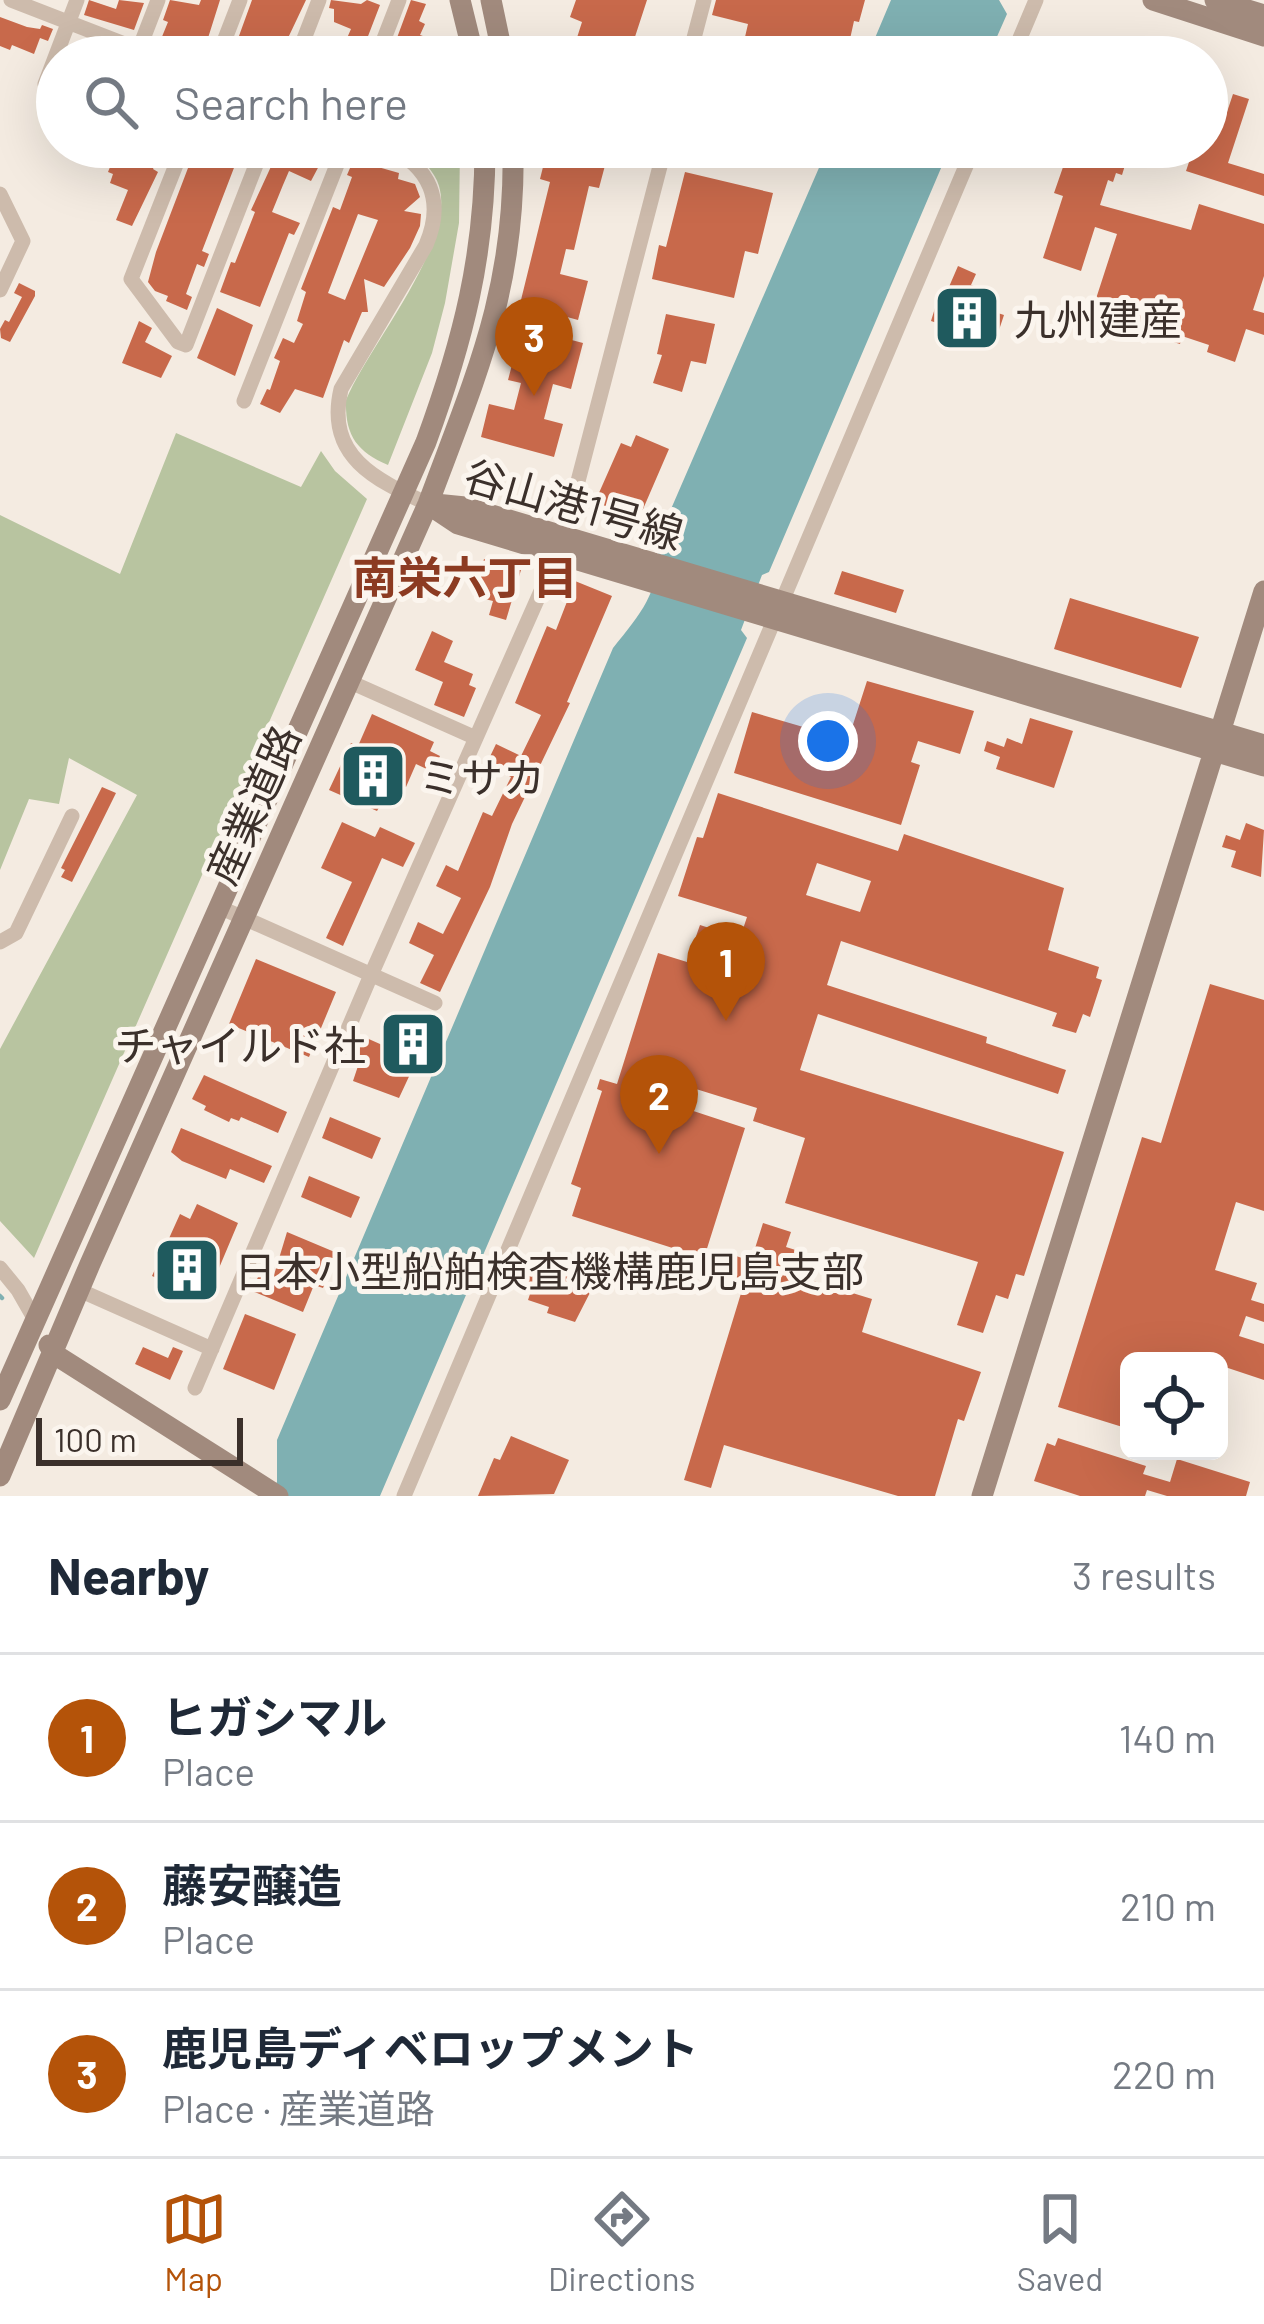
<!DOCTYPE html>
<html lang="en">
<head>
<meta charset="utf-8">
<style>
	:root { --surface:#fff; --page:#f2f2f3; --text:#1f2937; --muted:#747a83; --line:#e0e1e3; --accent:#b45309 }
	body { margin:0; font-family:Barlow,"Noto Sans JP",sans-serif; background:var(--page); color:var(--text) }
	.controls { position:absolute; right:36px; bottom:36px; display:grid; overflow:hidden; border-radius:18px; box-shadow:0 12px 48px #0002 }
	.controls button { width:108px; height:108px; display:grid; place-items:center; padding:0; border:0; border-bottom:3px solid var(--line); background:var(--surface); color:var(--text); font:60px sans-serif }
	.scale { position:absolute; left:36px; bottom:30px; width:207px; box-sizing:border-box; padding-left:12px; border:6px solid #3b302b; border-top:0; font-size:33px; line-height:42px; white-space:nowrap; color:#3b302b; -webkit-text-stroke:9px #fbf5ee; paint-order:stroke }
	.you { position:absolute; left:828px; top:741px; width:42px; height:42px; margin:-30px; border:9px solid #fff; border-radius:50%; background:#1a73e8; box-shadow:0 0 0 18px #1a73e833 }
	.badge { display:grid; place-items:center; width:78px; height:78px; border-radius:50%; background:var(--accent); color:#fff; font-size:39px; font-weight:700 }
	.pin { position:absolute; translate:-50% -99px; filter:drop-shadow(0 3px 6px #0008) }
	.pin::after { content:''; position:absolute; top:63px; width:42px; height:36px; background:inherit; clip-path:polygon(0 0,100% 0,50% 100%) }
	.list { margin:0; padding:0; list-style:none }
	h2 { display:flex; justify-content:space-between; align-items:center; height:156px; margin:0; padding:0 48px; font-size:51px }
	h2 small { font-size:39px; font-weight:400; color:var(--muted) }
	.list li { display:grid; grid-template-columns:78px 1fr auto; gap:36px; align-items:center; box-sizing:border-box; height:168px; padding:0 48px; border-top:3px solid var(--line) }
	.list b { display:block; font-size:45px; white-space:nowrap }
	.list p { margin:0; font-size:39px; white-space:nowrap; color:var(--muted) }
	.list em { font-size:39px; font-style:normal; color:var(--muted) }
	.icon { flex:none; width:66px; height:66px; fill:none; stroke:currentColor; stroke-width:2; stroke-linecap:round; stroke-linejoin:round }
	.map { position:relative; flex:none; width:1264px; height:1496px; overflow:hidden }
	.search { position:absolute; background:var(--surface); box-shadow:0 12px 48px #0002; left:36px; right:36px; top:36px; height:132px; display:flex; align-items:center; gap:30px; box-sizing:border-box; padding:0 42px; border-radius:66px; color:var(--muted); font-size:45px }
	.sheet { height:660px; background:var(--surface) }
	nav { display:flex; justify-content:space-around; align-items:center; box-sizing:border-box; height:168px; border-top:3px solid var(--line); background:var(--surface); font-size:33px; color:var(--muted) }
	nav a { display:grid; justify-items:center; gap:6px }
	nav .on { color:var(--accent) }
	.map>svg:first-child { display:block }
</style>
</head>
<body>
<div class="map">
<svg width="1264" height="1496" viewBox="0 0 1264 1496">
	<rect width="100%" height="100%" fill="#f4ebe1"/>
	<path fill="#b8c4a0" d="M414,147H460L459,223L445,303L432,353L388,465C356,451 345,435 346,400C370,343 456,244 439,186C435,171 420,160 414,147Z
		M176,433L301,487L321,451L335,471L367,499L34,1258L0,1221V1049L137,795L69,758L59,804L29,799L0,870V515L120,574Z"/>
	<path fill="#7fb0b2" d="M891,0H999L1007,14L988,57H867Z
		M828,147H950L769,572L762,575L741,630L747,638L380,1496H268L277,1482V1440L613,648C644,610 661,590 658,539Z"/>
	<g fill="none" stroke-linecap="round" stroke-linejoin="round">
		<path stroke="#7fb0b2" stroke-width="4.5" d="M0,1296L2,1298"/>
	</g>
	<path fill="#c8694b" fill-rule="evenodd" d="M89,0L116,9L119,0L144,3L134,30L84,15Z
		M170,0L199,5L201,0H220L202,57H188L159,44L168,22L163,20Z
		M252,0H306L279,57H236L239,48L235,47Z
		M331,0L361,4L367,0L380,5L360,57H310L315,45L340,54L351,29L334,22V9L329,8Z
		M411,0L426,4L419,21L425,24L420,35L438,41L433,57L391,54Z
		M576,0H647L632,46L659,53L658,57H604L574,47L582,22L570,17Z
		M716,0H865L859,22L854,21L846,57H752L757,40L745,37L748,24L712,15Z
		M0,17L27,27L40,29L42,25L53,29L48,41L40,38L34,54L12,45L10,50L0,46Z
		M1233,94L1249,99L1228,163L1264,174V196L1186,171L1194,147H1207V122L1222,127Z
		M118,147H162L153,169L158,172L132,226L116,220L128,190L110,183L113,174L108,172Z
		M196,147H242L202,251L209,254L204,267L197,264L186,294L192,297L187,310L166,301L168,296L155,291L148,282L156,252Z
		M280,147H329L311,181L289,171L283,185L272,212L300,223L294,235L289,233L260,307L220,292L231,262L235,263L255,212L251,210Z
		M359,147L376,154L371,165L399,173L398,179L415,184L420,197L404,211L421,214L420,226L410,248L384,287L364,279L368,312H362L349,343L344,340L323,398L295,389L280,413L260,404L267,389L270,390L280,361L274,358L283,338L294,343L303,324L297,321L306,292L301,289L333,207L340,210L352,177L347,175ZM358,214L378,220L345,300L328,293Z
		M548,147H565L607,158L599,188L589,186L574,250L566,249L560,274L588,281L578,320L520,304L550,182L540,179Z
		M1070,147L1130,149L1122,175L1116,173L1113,182L1108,180L1100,205L1191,230L1199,204L1264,224V276L1253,310L1264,313V335L1246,329L1235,362L1207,352L1209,345L1182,336L1180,344L1167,340L1170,332L1125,318L1123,326L1110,322L1112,314L1093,308L1117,234L1095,227L1081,271L1043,258L1063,196L1054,193Z
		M685,172L773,193L758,254L745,251L734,298L652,279L659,245L666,247Z
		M958,266L976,274L971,285L982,289L976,306L1004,315L995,342L931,321L939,295L945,296Z
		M19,283L35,291V296L10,342L1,338L0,329L5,320L9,322L22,297L14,293Z
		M217,308L253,325L235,376L197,358Z
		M666,314L715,324L706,364L691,361L682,392L653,383L662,355L657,354Z
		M139,321L152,328L145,342L172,356L161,378L122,363Z
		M522,327L583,343L571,389L553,384L544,419L563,424L554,457L481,437L489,404L514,410L521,383L508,380Z
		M636,435L669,449L634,530L591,511L621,443L631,447Z
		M484,559L521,570L506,620L489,615L493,601L473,596Z
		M842,571L904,590L896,613L834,594Z
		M575,581L612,596L567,702L570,703L512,824L490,887L440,992L420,983L434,955L409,943L418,922L443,934L461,898L436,886L446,865L458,871L483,812L492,816L511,777L486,765L496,744L521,756L541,715L515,703L547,626L556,630Z
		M1070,598L1199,637L1181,688L1054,649Z
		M432,631L453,641L444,662L473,674L469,685L476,688L464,717L434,705L443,682L415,670Z
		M867,681L974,711L960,754L918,741L911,762L920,765L901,825L734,773L752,712L848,740Z
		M372,714L434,742L430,751L440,756L433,772L416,764L406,787L394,782L377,811L329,790L351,743L358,746Z
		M1030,718L1073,731L1054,788L996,769L1000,757L984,751L987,741L1004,747L1007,738L1022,744Z
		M102,787L116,793L72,882L61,877L65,870L61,868Z
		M718,793L898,851L904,834L1064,888L1048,950L1099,967L1096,978L1102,980L1090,1017L1083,1014L1076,1033L1052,1026L1057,1013L841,941L827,985L987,1037L986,1043L1066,1070L1058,1094L818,1014L800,1070L1064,1152L1024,1276L1016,1274L1008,1299L996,1295L983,1333L957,1325L978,1262L785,1203L805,1138L753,1121L757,1108L667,1080L660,1100L745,1128L704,1258L572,1216L581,1188L571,1184L602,1091L597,1089L600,1079L617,1084L658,953L687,962L700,925L740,938L747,917L678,896L697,837L703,838ZM817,863L871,881L860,912L806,895Z
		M342,822L375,837L380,827L415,843L403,867L382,858L343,946L326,938L352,882L321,868Z
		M1246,823L1264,830L1261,877L1231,867L1236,851L1222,847L1226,835L1240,840Z
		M256,959L336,992L309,1057L229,1024Z
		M1210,984L1264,1000V1211L1236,1202L1215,1270L1257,1283L1251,1300L1264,1304V1322L1246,1316L1239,1336L1264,1344V1380L1219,1365V1361L1189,1355L1187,1361H1129V1429L1058,1407L1142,1137L1161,1143Z
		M415,1016L433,1025L399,1098L353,1081L359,1063L351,1060L362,1036L398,1052Z
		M204,1075L287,1112L278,1133L241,1117L239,1121L231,1118L229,1122L204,1110L206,1106L192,1099Z
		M330,1117L381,1138L372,1159L322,1138Z
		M181,1128L272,1166L264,1183L230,1169L226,1179L182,1161L171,1152Z
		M309,1176L360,1197L351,1218L301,1197Z
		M197,1204L238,1223L206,1299L152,1276L180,1214L190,1219Z
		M763,1223L791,1232L786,1247L818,1257L810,1280L872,1299L862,1332L981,1372L964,1421L958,1419L935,1496H898L724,1445L711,1488L684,1480L742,1290L718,1283L727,1253L751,1261Z
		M287,1232L337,1253L323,1288L314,1285L303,1312L252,1291L261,1270L274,1275Z
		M582,1249L594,1253L586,1276L597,1279L575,1322L547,1313L549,1307L528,1300L531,1291L507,1283L519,1254L574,1272Z
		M245,1314L296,1334L274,1390L223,1369Z
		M143,1347L168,1358L173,1347L183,1351L170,1380L135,1364Z
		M511,1436L569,1460L554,1494L478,1496L494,1458L500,1460Z
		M1058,1438L1146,1466L1143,1474L1170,1482L1177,1459L1250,1482L1246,1496H1167L1147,1490L1145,1496H1080L1034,1481L1047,1443L1055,1446Z"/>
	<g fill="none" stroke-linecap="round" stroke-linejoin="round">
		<path stroke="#cdbbac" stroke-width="15" d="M11,0L158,57
			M136,57L158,0
			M218,57L240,0
			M297,57L319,0
			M377,57L399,0
			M689,57L704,0
			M1012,57L1036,0
			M45,84L77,0
			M183,147L131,279L178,342L186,345L263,147
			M388,147C430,167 445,201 426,245L341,389C325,457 376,480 428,504
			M634,147L663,154
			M100,150L101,147
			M0,194L23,241L0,290
			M244,401L344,147
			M348,681L476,738
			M219,907L435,1003
			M0,942L16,933L72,816
			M0,1268L18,1290L34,1318
			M79,1290L212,1349
			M195,1388L371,975L545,582L570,512L665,147
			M404,1496L974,147"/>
		<path stroke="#a18a7d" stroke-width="21" d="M460,0L474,57
			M491,0L503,57
			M1153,0L1264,36
			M1215,0L1264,15
			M428,504L458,524L1264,766
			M435,504L465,507L1264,745
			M49,1345L54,1354L278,1496
			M0,1400L426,442C463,341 485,255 485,147
			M0,1476L90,1264L428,504C476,375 516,289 513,147
			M982,1496L1264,591"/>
	</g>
	<defs>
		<symbol id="building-square" viewBox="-11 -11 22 22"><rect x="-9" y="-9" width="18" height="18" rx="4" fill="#1f5a5e" stroke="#fbf5ee"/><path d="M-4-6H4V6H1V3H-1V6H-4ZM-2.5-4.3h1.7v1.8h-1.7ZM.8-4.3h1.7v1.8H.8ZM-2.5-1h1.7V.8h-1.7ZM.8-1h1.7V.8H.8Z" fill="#fff"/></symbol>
	</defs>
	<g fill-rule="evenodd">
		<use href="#building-square" x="929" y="280" width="76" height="76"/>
		<use href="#building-square" x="335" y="738" width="76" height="76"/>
		<use href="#building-square" x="375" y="1006" width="76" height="76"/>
		<use href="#building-square" x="149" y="1232" width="76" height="76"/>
	</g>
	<g text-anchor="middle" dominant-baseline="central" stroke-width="10" stroke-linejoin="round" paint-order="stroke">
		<g font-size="42" fill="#3b302b" stroke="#fbf5ee" text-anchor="start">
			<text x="1014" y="318">九州建産</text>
			<text x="419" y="776">ミサカ</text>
			<text x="366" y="1044" text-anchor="end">チャイルド社</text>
			<text x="234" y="1270">日本小型船舶検査機構鹿児島支部</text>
		</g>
		<g font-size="42" fill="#3b302b" stroke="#fbf5ee">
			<text transform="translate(574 503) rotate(16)">谷山港1号線</text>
			<text transform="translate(252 804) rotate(-66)">産業道路</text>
		</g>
		<g font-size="45" font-weight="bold" fill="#8c3b22" stroke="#fbf5ee">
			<text x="465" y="576">南栄六丁目</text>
		</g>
	</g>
</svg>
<div class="controls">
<button><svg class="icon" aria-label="locate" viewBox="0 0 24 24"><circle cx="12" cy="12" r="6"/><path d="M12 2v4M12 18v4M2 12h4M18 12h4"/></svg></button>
</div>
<div class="scale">100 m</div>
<div class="you"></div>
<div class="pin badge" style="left:726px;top:1021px">1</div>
<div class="pin badge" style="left:659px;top:1154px">2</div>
<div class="pin badge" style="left:534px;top:396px">3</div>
<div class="search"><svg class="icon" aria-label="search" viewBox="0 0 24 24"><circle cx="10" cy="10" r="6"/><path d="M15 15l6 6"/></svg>Search here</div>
</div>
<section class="sheet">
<h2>Nearby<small>3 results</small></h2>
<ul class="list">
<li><span class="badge">1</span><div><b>ヒガシマル</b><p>Place</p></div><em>140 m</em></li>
<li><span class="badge">2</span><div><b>藤安醸造</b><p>Place</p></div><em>210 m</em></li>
<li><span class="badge">3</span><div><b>鹿児島ディベロップメント</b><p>Place · 産業道路</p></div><em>220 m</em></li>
</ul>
</section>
<nav>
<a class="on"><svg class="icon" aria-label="map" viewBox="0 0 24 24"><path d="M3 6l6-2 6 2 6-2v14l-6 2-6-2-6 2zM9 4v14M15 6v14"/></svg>Map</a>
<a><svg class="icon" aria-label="directions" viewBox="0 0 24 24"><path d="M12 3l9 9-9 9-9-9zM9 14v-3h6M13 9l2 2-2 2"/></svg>Directions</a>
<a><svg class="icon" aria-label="saved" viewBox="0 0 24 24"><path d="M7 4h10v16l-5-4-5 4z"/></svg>Saved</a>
</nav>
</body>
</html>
